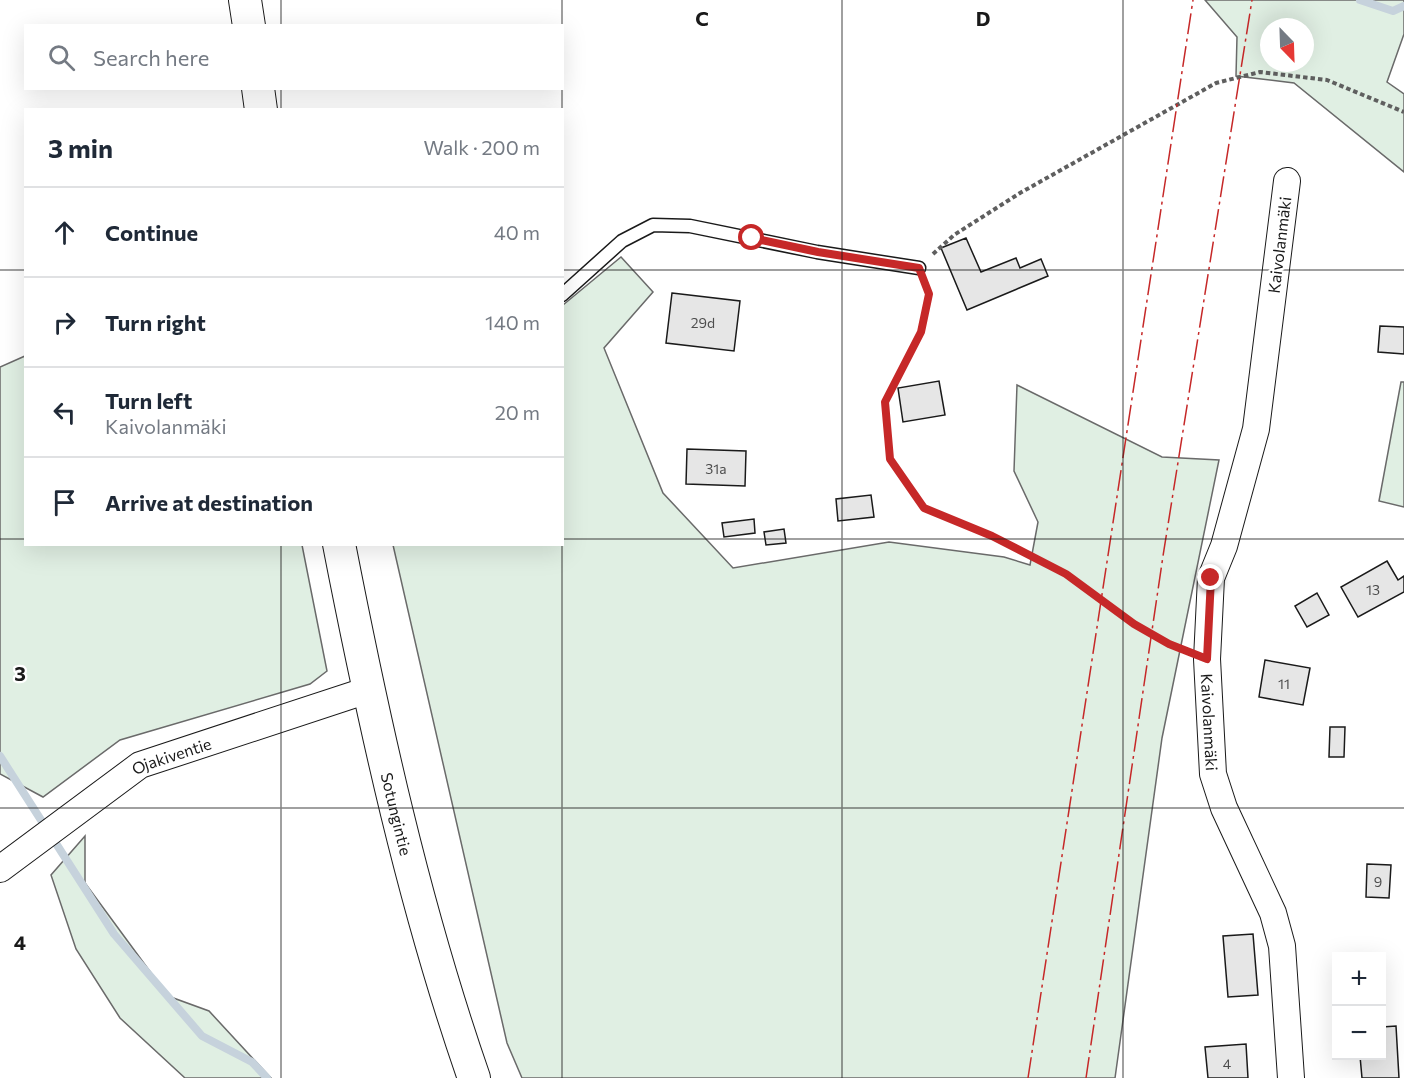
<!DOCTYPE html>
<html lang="en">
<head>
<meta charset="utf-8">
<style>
	:root { --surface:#fff; --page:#f2f2f3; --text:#1f2937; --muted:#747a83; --line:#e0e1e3 }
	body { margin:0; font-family:Commissioner,sans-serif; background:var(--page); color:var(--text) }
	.controls { position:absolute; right:18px; bottom:18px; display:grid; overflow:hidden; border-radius:0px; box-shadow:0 6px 24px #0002 }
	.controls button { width:54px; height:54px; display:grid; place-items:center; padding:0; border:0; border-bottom:2px solid var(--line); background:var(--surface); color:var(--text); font:30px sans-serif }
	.compass { position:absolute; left:1260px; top:18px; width:54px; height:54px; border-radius:50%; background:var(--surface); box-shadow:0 6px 24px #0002; rotate:157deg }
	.stop { position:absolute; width:18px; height:18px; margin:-14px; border:4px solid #c62828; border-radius:50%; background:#fff }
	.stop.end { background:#c62828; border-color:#fff; box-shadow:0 2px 6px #0008 }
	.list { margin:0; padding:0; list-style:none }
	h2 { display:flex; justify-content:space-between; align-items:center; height:78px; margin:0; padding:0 24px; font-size:26px }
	h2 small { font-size:20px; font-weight:400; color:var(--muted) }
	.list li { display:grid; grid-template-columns:39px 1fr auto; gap:18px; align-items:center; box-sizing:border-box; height:90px; padding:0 24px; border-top:2px solid var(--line) }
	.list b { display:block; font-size:22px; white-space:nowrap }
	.list p { margin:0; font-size:20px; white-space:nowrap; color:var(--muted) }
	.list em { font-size:20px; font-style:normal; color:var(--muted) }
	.icon { flex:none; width:33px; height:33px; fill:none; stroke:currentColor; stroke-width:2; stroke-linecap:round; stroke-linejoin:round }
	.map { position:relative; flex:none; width:1404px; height:1078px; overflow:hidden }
	.search { position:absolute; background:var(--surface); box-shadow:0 6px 24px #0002; left:24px; top:24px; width:540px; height:66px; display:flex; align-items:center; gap:15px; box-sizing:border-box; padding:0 21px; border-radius:0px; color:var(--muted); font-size:22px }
	.panel { position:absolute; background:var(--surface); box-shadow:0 6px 24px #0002; left:24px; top:108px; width:540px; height:438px; border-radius:0px }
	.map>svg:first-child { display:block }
</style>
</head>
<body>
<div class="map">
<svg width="1404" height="1078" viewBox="0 0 1404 1078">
	<rect width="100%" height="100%" fill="#fff"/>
	<path fill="#e0efe3" stroke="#6a6a6a" stroke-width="1.5" fill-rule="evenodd" d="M1205,0H1404V34L1387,82L1404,94V172L1294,83L1236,76L1237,37ZM1269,27H1305V63H1269Z
		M621,257L653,292L604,348L663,493L733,568L889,542L1004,557L1030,565L1038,522L1014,471L1017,385L1162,457L1219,460L1162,738L1115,1078H522L507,1043L393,545L562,544L563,305Z
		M25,356L26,544L302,545L327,671L310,684L120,740L43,797L0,774V367Z
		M1401,382H1404V507L1379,501Z
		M85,836V883L168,996L209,1011L271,1078H185L120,1018L76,949L51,875Z"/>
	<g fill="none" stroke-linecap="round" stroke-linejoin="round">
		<path stroke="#c6d2dc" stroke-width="8" d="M1360,0L1393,11L1404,6
			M0,756L114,934L202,1036L252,1062L267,1078"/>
	</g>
	<path fill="#e6e6e6" stroke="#1a1a1a" stroke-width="1.5" d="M966,238L981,272L1016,258L1020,268L1041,259L1048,276L967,310L941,248Z
		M672,293L740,301L734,351L666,343Z
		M1380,326L1404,327V354L1378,352Z
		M939,381L945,415L903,422L898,388Z
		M687,449L746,451L745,486L686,484Z
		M871,495L874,517L838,521L836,499Z
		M754,519L755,533L724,537L722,523Z
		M784,529L786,543L766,545L764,532Z
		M1387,561L1398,580L1404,576V592L1358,617L1341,587Z
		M1317,593L1329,615L1307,627L1295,606Z
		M1265,660L1310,668L1303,705L1259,697Z
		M1330,727H1345L1344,757H1329Z
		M1367,864L1391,865L1389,898L1366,897Z
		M1253,934L1258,995L1228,997L1223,936Z
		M1396,1026L1399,1078H1362L1360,1056H1382V1027Z
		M1246,1044L1248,1078H1208L1205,1047Z"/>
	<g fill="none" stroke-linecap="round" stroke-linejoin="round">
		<defs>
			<path id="service" d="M562,295L622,241L653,225L690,226L817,252L919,268"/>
			<g id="minor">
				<path id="s1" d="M1287,181L1256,429L1224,546L1211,578L1207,659L1213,774L1224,808L1273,913L1282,946L1291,1078"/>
				<path id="s2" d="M0,869L140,765L368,690"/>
			</g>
			<g id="tertiary">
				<path d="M245,0L249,26"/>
				<path d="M258,88L261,110"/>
				<path id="s3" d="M339,544C374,723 414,906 474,1078"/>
			</g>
		</defs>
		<use href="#service" stroke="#1a1a1a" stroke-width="15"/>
		<use href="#minor" stroke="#1a1a1a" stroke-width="28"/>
		<use href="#tertiary" stroke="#1a1a1a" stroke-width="34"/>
		<path stroke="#5f5f5f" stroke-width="4" stroke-dasharray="4.5 3" stroke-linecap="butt" d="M933,254L954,235L1020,193L1216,83L1260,72L1327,80L1404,112
			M925,284L929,294L921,332L885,402L890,459L924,508L992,536L1066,574L1133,624L1180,648"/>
		<use href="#service" stroke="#fff" stroke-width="12"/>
		<use href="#minor" stroke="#fff" stroke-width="26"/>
		<use href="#tertiary" stroke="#fff" stroke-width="32"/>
		<path stroke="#c62828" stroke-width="1.5" stroke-dasharray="21 4.5 3 4.5" stroke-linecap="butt" d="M1028,1078L1193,0
			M1086,1078L1163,556L1252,0"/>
	</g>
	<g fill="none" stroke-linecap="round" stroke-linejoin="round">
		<path stroke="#c62828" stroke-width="8" d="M752,238L818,252L919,268L929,294L921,332L885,402L890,459L924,508L992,536L1066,574L1134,624L1169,644L1207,659L1211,578"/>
	</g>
	<path fill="none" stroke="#1a1a1a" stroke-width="1.5" stroke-opacity="0.55" d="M281,0V26M562,0V26M842,0V1078M1123,0V1078M281,88V110M562,88V110M0,270H26M562,270H1404M0,539H26M562,539H1404M281,544V1078M562,544V1078M0,808H1404"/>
	<g text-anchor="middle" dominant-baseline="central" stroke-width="4.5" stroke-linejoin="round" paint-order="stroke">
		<g font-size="14" fill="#4d4d4d">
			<text x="703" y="322">29d</text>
			<text x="716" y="468">31a</text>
			<text x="1373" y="589">13</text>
			<text x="1284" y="683">11</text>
			<text x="1378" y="881">9</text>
			<text x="1227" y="1063">4</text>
		</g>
		<g font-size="16" fill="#1a1a1a" stroke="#fff">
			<text transform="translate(1279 245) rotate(-83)">Kaivolanmäki</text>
			<text stroke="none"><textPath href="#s1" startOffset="550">Kaivolanmäki</textPath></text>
			<text stroke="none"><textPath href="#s2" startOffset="207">Ojakiventie</textPath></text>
			<text stroke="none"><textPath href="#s3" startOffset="276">Sotungintie</textPath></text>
		</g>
	</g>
	<g font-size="20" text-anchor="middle" font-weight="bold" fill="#1a1a1a" stroke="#fff" stroke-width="4.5" stroke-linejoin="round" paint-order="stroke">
		<text x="702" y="26">C</text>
		<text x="983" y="26">D</text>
		<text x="20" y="681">3</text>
		<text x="20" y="950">4</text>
	</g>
</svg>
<div class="controls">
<button>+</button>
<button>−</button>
</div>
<svg class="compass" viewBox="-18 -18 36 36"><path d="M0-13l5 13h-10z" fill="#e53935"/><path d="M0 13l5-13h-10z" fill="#747a83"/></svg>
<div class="stop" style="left:752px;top:238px"></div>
<div class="stop end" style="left:1211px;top:578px"></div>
<div class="search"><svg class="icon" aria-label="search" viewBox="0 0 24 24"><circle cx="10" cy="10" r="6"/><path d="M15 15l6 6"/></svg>Search here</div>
<section class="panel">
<h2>3 min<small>Walk · 200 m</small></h2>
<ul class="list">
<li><svg class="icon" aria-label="ahead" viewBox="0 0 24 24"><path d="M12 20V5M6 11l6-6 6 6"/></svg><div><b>Continue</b></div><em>40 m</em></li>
<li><svg class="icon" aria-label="right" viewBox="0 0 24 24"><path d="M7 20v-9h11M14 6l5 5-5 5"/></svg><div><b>Turn right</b></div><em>140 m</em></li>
<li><svg class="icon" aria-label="left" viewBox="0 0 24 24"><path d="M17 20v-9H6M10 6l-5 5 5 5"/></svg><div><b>Turn left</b><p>Kaivolanmäki</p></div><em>20 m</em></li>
<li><svg class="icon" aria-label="arrive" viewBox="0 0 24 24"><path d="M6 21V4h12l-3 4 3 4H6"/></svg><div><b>Arrive at destination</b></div></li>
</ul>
</section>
</div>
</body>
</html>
